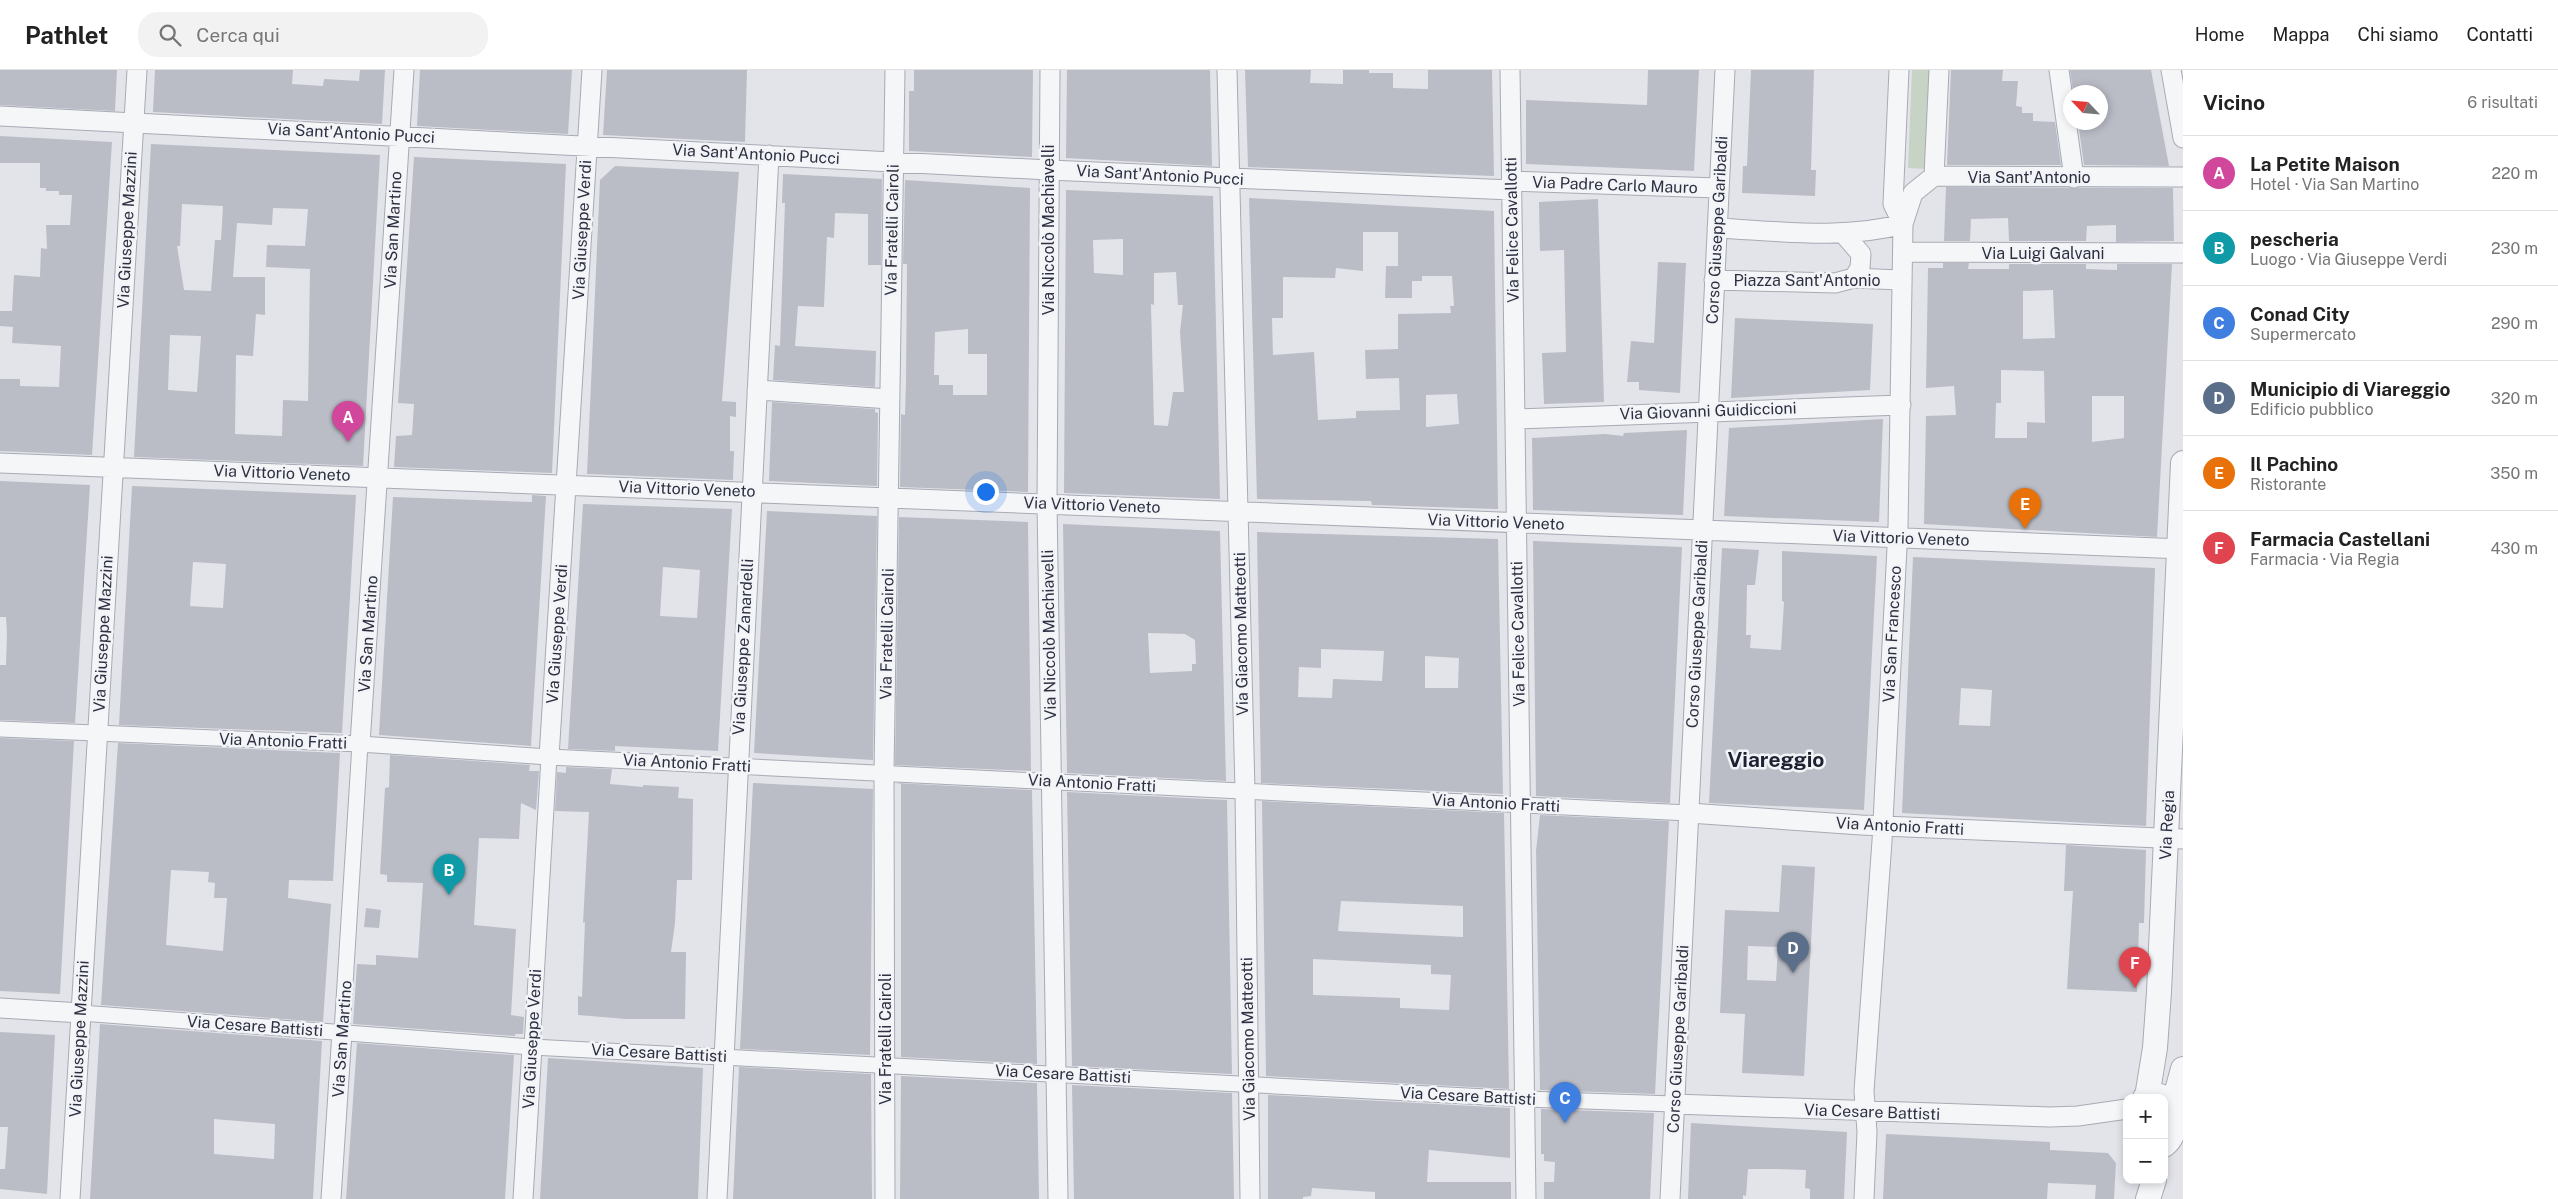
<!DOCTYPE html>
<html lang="it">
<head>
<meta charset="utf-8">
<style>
	:root { --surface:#fff; --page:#f2f2f2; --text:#222; --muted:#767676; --line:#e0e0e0; --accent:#c45552 }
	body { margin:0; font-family:"Public Sans",sans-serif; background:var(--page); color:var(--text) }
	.controls { position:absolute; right:15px; bottom:15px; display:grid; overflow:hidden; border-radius:10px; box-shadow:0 2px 8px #0003 }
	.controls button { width:45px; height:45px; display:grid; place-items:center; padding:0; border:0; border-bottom:1px solid var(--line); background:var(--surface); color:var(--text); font:25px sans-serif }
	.compass { position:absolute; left:2063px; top:15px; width:45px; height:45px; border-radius:50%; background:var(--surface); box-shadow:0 2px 8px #0003; rotate:296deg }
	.you { position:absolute; left:985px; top:421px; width:18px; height:18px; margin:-12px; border:4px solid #fff; border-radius:50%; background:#1a73e8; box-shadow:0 0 0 8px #1a73e833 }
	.badge { display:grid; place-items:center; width:32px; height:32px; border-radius:50%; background:var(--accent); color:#fff; font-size:16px; font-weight:700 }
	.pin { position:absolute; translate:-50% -41px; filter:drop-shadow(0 1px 2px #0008) }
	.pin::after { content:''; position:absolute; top:26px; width:18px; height:15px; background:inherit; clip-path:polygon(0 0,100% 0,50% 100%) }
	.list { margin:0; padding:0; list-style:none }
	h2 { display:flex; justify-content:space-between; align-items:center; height:65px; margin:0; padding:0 20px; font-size:21px }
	h2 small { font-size:16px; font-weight:400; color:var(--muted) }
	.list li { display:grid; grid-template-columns:32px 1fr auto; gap:15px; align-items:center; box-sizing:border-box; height:75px; padding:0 20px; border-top:1px solid var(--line) }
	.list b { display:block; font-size:19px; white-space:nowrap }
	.list p { margin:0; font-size:16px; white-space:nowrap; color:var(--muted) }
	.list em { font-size:16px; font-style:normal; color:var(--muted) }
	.icon { flex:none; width:28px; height:28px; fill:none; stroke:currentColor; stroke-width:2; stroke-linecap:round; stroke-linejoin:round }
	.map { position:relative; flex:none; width:2183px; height:1129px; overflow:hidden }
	header { display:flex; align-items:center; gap:30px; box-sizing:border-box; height:70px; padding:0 25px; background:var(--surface); border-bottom:1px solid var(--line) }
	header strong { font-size:24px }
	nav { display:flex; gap:28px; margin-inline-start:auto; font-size:18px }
	.search { width:350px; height:45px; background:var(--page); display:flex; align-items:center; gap:12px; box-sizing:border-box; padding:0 18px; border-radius:20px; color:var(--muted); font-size:19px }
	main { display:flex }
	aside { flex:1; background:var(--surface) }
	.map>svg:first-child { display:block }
</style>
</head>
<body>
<header>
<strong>Pathlet</strong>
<div class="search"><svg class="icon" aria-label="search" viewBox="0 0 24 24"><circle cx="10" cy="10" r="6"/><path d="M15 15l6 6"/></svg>Cerca qui</div>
<nav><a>Home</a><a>Mappa</a><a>Chi siamo</a><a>Contatti</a></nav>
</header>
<main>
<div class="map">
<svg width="2183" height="1129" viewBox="0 0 2183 1129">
	<rect width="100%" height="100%" fill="#e3e4ea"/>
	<path fill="#c6d3c5" d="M1912,0H1930L1926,99L1908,98Z"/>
	<path fill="#babdc6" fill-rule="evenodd" d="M0,0H117L115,41L0,35Z
		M155,0H293L292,14L323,16L324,9L359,11L360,0H385L382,54L153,42Z
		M420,0H572L568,64L417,56Z
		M607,0H747L745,72L603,65Z
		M914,0H1033L1032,87L909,81V21H914Z
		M1067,0H1210L1212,96L1066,88Z
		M1245,0H1311L1310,13L1343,14V0H1369V3H1393V18L1428,19V0H1492L1494,106L1248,97Z
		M1648,0H1699L1694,101L1526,94V30L1647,35Z
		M1751,0H1814L1811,100H1816L1815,126L1742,123L1743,96H1747Z
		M1951,0H2003L2002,11H2018L2016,36L2022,37V43H2033V51L2055,52L2061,95H1947Z
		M2070,0H2151L2169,96L2084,95L2078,52H2100V22H2073Z
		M0,66L112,72L92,385L0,381V309H20V316L59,317L61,276L12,273L13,257L0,256V241H12L14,205L40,207L41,178L47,179L46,155H70L72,125H59V121H46V118H40V93H0Z
		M151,74L380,85L363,396L134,387ZM182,134L223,136L221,170H215L211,221L184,220L177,176H180ZM273,138L308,139L305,176L267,175L266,197L310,199L308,331L283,330L282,366L235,364L236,285L253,286L256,244L265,245V207H233L237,153L272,155ZM170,265L201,266L197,322L168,320Z
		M414,87L566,94L552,403L394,397L396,366L412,365L414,334L398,333Z
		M615,96L739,102L722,331L736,332V347L730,346V381H734L733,410L587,404L600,110Z
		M783,104L882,109L881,195H868V144L835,143L834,168L827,167L824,237L798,236L795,276L876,281L875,317L773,310L775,275L780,276L785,133H782Z
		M905,110L1030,118L1028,422L900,417L901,344L905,345L906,311L907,194H903ZM968,259V284H987V325H953V315H939V305H934L935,262Z
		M1946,117L2173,118L2174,171L2116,172V155L2087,156L2086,171H2009L2008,148L1971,149L1970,171H1944Z
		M1066,120L1213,126L1220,429L1064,423ZM1123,169V205L1094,203L1093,170ZM1176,202L1178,235H1183L1180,262L1184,322H1173L1168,356L1154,355L1151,234L1154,235V203Z
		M1249,128L1494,141L1498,439L1372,435L1371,431L1257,429ZM1363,162H1398V196H1386L1385,228H1412V211H1422V206H1452L1454,236H1450L1451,243L1398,244V279L1365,280L1366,309L1399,308L1400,340L1356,341V348L1318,350L1314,282L1273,285L1272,248H1283V207L1335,208L1336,198L1363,201ZM1457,324L1459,354L1426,357V325Z
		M1598,129L1604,332L1544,334L1542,283L1566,282L1564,180L1540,181L1539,132Z
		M1658,192L1686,193L1680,323L1639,320V312H1627L1631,271L1654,273Z
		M1943,193H1969L1968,199H2009V194H2086V199L2117,200V194H2172L2157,467L1924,454L1926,346L1956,345L1954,316L1926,318L1928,198H1943ZM2053,220L2055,268L2023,269V221ZM2001,300L2044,301L2045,353L2027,352V368H1995L1996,333H2001ZM2092,326H2124V368L2092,372Z
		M1735,248L1873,254L1870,320L1731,328Z
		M772,332L875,339V342L878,343L877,416L769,411Z
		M1883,349L1879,452L1724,446L1729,358Z
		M1687,360L1683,445L1533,440L1532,368L1605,364L1623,366L1624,363Z
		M0,411L90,415L75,653L0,650V595H6L7,564L6,547H0Z
		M132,416L356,425L342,663L119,655ZM193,492L226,494L223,538L190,536Z
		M532,425L546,426L531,676L379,665L393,427L532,432Z
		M583,434L732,439L718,681L615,676V681L568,679ZM663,497L700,500L697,548L660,546Z
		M767,441L877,446L873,690L754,683Z
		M899,447L1028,452L1031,701L895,695Z
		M1063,454L1220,461L1226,711L1067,703ZM1148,563L1185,564L1195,570L1196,594H1192V601L1150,603Z
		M1257,462L1498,469L1503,724L1261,713ZM1321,579L1384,581L1382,611L1333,609L1332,628L1298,627L1299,597L1321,598ZM1425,586L1459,588L1458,618H1425Z
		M1533,471L1682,477L1670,733L1536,726Z
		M1722,478L1759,480L1755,515H1747L1746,565H1751L1750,578L1781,580L1784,532L1782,531V481L1877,486L1864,740L1709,733Z
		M1913,487L2155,498L2146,756L1902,743ZM1961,618L1992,620L1990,656L1959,655Z
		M0,668L74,671L60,924L0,921Z
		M118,673L340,683L333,811L289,810L288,828L331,834L323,952L101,935ZM171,800L209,802L208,812L215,813L214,828H227L223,881L166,875Z
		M390,685L530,695L529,701H539L536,740L521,733L519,769L479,768L474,855L516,859L511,945L524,947L523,964H515V966L353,954L357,894L376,895V885L418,888L423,813L387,812V805L380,804L385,718L389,717Z
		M566,697L612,699L610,714L643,717V715L679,717L678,728L693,729L692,810H677L675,853L671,882H686L685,949H626L578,945V926L582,927L585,852L583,853L589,742L555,741L557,702L566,703Z
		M753,713L873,719L870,985L740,979Z
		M895,713L1032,720L1037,994L901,987V714Z
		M1067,722L1227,730L1232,1004L1072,996Z
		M1262,731L1504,743L1509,1019L1266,1006ZM1341,831L1463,836V867L1338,861ZM1313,889L1431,895V904L1451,905L1449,940L1400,938V928L1313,925Z
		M1540,745L1669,751L1655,1024L1540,1020L1536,781Z
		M2066,775L2146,780L2144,853H2139L2137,922L2067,919L2073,821H2064Z
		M1782,795L1815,797L1804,1006L1742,1003L1745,944L1720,943L1725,840L1779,842ZM1748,876L1778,877L1776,911L1747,910Z
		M366,838L381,840L379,858L364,857Z
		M100,954L322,971L313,1129H90ZM214,1049L275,1054L274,1089L214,1084Z
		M0,962L55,965L47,1124L0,1119V1099H5L8,1057H0Z
		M357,973L514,985L505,1129H346Z
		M548,988L703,998L698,1129H540Z
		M739,997L871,1004L872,1129H733Z
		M901,1006L1037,1013L1039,1129H900Z
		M1072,1015L1232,1023L1234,1129H1074Z
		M1268,1025L1510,1038V1088L1429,1080L1427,1112H1511V1129H1375V1122L1312,1118L1311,1126L1303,1127V1129H1268Z
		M1541,1039L1654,1043L1650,1129H1544V1112H1554L1555,1092L1544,1091V1084H1541Z
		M1691,1053L1847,1062L1844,1129H1810V1119L1805,1118L1806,1100L1778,1099H1748L1746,1126L1743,1125V1129H1688Z
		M1886,1064L2050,1072V1080L2108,1083L2116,1093L2114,1129H2095L2096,1115L2048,1113L2047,1129H1883Z"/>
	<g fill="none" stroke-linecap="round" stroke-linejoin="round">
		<defs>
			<path id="pedestrian" d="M0,659L360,674L549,687L1689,743
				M81,943L532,977L1525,1029L1674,1034
				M342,962L360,674
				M532,977L549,687"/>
			<path id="minor" d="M1050,0L1047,433L1058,1129
				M1227,0L1245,721L1250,1129
				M1510,0L1526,1129
				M2059,0L2074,108
				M2171,0L2183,68
				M0,46L1049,100L1511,120
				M1934,106L1939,0
				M1511,111L1718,118
				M1717,158C1778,161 1843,170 1903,154L1913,123L1934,106L2183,107
				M1843,163L1861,184L1860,198L1854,208
				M1903,182L2183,183
				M1714,210L1835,213L1854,208L1900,210
				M757,320L890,329
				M1515,349L1901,335
				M0,393L2183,479
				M360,674L404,0
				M549,687L592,0
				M1689,743L1861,755L2183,769
				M0,938L81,943
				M1674,1034L2050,1047L2078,1046L2127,1039
				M70,1129L137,0
				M331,1129L342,962
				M523,1129L532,977
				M717,1129L769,85
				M885,1129L884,702L895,0
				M1670,1129L1725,0
				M1864,1129L1867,1062L1864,1021L1882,771L1898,458L1903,154L1893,134L1899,0"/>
			<path id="tertiary" d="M2147,1027L2155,978L2159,922L2183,393
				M2145,1028C2177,1014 2183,1062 2164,1075
				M2174,1032L2183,999
				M2148,1129L2154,1110"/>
		</defs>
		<use href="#pedestrian" stroke="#a8aab4" stroke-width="17"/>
		<use href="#minor" stroke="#a8aab4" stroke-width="21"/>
		<use href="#tertiary" stroke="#a8aab4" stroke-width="26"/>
		<use href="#pedestrian" stroke="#f5f6f8" stroke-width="15"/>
		<use href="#minor" stroke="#f5f6f8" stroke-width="19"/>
		<use href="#tertiary" stroke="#f5f6f8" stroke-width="24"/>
	</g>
	<g text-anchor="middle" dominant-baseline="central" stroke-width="5" stroke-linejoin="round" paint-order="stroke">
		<g font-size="16" fill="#2c3041" stroke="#f3f4f7">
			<text transform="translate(351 63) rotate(3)">Via Sant'Antonio Pucci</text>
			<text transform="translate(756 84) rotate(3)">Via Sant'Antonio Pucci</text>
			<text transform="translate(1160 105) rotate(3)">Via Sant'Antonio Pucci</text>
			<text x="2029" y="107">Via Sant'Antonio</text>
			<text transform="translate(1615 115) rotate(2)">Via Padre Carlo Mauro</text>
			<text transform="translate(127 160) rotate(-87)">Via Giuseppe Mazzini</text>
			<text transform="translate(393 160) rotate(-87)">Via San Martino</text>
			<text transform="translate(582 160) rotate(-87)">Via Giuseppe Verdi</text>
			<text transform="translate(892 160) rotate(-89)">Via Fratelli Cairoli</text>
			<text transform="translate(1048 160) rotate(-90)">Via Niccolò Machiavelli</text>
			<text transform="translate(1512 160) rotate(-91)">Via Felice Cavallotti</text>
			<text transform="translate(1717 160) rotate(-87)">Corso Giuseppe Garibaldi</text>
			<text x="2043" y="183">Via Luigi Galvani</text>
			<text x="1807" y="210">Piazza Sant'Antonio</text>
			<text transform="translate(1708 341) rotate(-2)">Via Giovanni Guidiccioni</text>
			<text transform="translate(282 403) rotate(2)">Via Vittorio Veneto</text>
			<text transform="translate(687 419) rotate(2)">Via Vittorio Veneto</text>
			<text transform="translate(1092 435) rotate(2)">Via Vittorio Veneto</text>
			<text transform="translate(1496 452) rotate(2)">Via Vittorio Veneto</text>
			<text transform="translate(1901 468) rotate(2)">Via Vittorio Veneto</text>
			<text transform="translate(103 564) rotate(-87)">Via Giuseppe Mazzini</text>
			<text transform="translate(368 564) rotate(-86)">Via San Martino</text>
			<text transform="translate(557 564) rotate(-86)">Via Giuseppe Verdi</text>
			<text transform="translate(887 564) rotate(-89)">Via Fratelli Cairoli</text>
			<text transform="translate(1241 564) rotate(-91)">Via Giacomo Matteotti</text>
			<text transform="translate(1518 564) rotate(-91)">Via Felice Cavallotti</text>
			<text transform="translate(1697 564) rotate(-87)">Corso Giuseppe Garibaldi</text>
			<text transform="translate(1892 564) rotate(-87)">Via San Francesco</text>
			<text transform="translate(1049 565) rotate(-91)">Via Niccolò Machiavelli</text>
			<text transform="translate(743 577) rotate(-87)">Via Giuseppe Zanardelli</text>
			<text transform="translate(283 671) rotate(2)">Via Antonio Fratti</text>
			<text transform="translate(687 693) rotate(3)">Via Antonio Fratti</text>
			<text transform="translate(1092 713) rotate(3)">Via Antonio Fratti</text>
			<text transform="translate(1496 733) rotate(3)">Via Antonio Fratti</text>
			<text transform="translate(2167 755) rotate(-87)">Via Regia</text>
			<text transform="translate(1900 756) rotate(3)">Via Antonio Fratti</text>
			<text transform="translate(255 956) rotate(4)">Via Cesare Battisti</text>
			<text transform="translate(79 969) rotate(-87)">Via Giuseppe Mazzini</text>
			<text transform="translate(342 969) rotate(-86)">Via San Martino</text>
			<text transform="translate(532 969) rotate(-87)">Via Giuseppe Verdi</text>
			<text transform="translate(885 969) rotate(-90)">Via Fratelli Cairoli</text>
			<text transform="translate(1248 969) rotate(-91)">Via Giacomo Matteotti</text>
			<text transform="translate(1678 969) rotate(-87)">Corso Giuseppe Garibaldi</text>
			<text transform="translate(659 983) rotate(3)">Via Cesare Battisti</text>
			<text transform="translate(1063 1004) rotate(3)">Via Cesare Battisti</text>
			<text transform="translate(1468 1026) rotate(3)">Via Cesare Battisti</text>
			<text transform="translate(1872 1042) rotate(2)">Via Cesare Battisti</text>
		</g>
		<g font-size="21" font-weight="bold" fill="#1e2132" stroke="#f3f4f7">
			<text x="1776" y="689">Viareggio</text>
		</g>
	</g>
</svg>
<div class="controls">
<button>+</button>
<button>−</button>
</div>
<svg class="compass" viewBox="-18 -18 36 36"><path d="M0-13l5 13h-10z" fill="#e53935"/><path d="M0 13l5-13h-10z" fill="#767676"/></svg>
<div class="you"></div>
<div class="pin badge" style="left:348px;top:372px;background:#d1479c">A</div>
<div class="pin badge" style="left:449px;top:825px;background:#0f9aa8">B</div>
<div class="pin badge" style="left:1565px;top:1053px;background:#3f7fe0">C</div>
<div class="pin badge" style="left:1793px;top:903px;background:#5c6f8a">D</div>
<div class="pin badge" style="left:2025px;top:459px;background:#e8710a">E</div>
<div class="pin badge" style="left:2135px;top:918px;background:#e0444e">F</div>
</div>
<aside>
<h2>Vicino<small>6 risultati</small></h2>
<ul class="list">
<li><span class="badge" style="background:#d1479c">A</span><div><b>La Petite Maison</b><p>Hotel · Via San Martino</p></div><em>220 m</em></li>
<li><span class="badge" style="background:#0f9aa8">B</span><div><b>pescheria</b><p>Luogo · Via Giuseppe Verdi</p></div><em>230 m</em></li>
<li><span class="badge" style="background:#3f7fe0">C</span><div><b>Conad City</b><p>Supermercato</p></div><em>290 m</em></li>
<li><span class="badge" style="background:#5c6f8a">D</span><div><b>Municipio di Viareggio</b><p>Edificio pubblico</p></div><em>320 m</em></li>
<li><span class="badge" style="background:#e8710a">E</span><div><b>Il Pachino</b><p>Ristorante</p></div><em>350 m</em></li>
<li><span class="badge" style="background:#e0444e">F</span><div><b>Farmacia Castellani</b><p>Farmacia · Via Regia</p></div><em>430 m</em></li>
</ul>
</aside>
</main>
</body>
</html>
